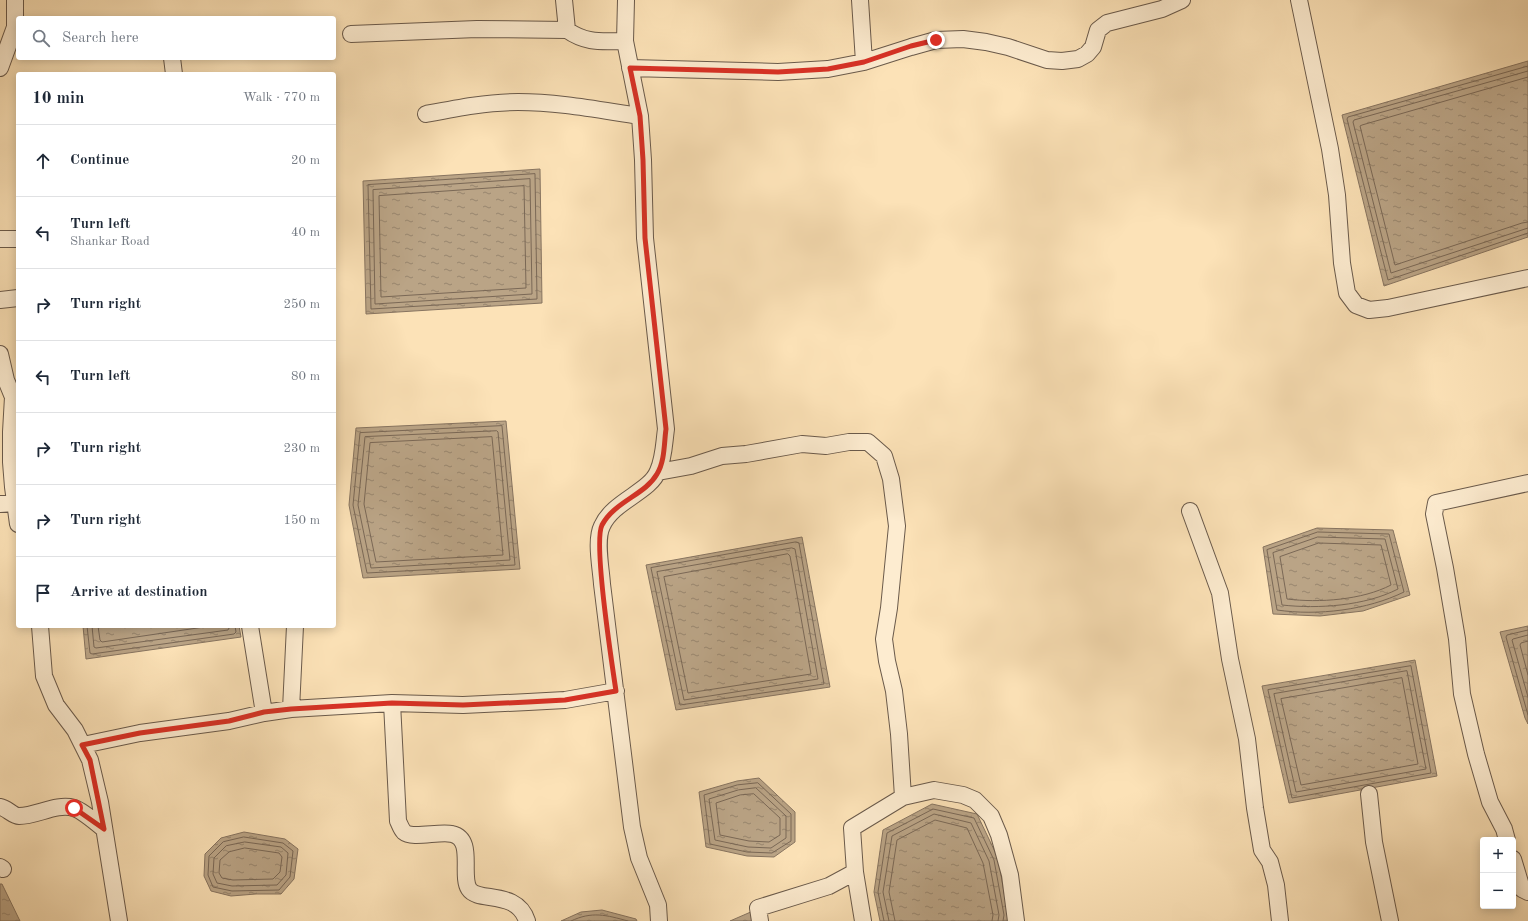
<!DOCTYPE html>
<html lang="en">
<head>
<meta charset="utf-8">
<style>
	:root { --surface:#fff; --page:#f2f2f3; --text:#1f2937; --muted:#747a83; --line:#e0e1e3 }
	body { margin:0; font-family:"Old Standard TT",serif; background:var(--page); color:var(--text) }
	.controls { position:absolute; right:12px; bottom:12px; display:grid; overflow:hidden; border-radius:4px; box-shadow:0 2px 10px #0003 }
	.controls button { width:36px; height:36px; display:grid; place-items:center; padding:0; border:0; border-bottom:1px solid var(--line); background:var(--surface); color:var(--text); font:20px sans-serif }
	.stop { position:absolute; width:12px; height:12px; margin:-9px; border:3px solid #d93025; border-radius:50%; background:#fff }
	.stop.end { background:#d93025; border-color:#fff; box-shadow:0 1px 4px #0008 }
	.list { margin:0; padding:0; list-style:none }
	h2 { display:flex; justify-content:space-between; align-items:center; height:52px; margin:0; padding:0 16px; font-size:17px }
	h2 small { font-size:13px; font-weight:400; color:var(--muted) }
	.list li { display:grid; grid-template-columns:26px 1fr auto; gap:12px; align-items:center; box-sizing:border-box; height:72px; padding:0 16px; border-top:1px solid var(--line) }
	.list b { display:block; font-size:15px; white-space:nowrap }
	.list p { margin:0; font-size:13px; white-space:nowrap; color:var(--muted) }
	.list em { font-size:13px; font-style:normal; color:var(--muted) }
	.icon { flex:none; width:22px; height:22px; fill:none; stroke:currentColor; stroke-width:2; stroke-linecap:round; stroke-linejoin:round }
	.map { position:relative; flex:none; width:1528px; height:921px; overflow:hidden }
	.search { position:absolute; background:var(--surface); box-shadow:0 2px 10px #0003; left:16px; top:16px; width:320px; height:44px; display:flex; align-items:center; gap:10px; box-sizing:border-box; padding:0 14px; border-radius:4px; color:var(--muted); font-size:15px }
	.panel { position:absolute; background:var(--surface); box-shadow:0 2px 10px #0003; left:16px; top:72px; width:320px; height:556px; border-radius:4px }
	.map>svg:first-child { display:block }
</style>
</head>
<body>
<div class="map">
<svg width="1528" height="921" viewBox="0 0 1528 921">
	<defs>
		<pattern id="water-ripples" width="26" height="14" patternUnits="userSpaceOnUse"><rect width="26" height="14" fill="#baa486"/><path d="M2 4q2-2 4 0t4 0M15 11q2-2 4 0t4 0" fill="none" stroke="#98866e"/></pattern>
	</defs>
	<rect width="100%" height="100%" fill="#fce2b7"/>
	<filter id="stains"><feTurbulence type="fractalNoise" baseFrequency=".005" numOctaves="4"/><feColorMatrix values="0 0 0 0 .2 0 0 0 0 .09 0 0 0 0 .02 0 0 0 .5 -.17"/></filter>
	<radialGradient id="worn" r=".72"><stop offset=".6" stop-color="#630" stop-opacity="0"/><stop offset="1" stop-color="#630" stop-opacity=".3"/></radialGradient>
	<path fill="url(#water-ripples)" stroke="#877460" d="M1528,61V237L1384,286L1342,115Z
		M540,169L542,303L366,314L363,181Z
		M506,421L520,569L363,578L349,505L356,428Z
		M1317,528L1393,530L1410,595L1363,611L1320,616L1273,614L1263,547Z
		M802,537L830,687L676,710L646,565Z
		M83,626H239L241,637L86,659Z
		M1528,626V724L1525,718L1500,632Z
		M1415,660L1437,776L1289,803L1262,686Z
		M759,778L795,812V842L774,857L747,856L706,847L699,792L737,781Z
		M932,804L977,814L998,858L1008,915L1007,921H880L874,892L883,830Z
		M244,832L285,839L298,849L294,879L281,894H256L231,896L211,891L204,876L205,854L221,838Z
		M0,884H2L20,921H0Z
		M602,910L636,919L637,921H561L581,912Z
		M753,911L755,921H730Z"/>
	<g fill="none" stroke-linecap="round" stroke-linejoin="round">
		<path stroke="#7a6856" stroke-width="1" d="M1528,66L1348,117L1347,119L1388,280L1528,233
			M1528,71L1354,120L1353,122L1391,273L1528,228
			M1528,77L1362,125L1360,126L1395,265L1522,223L1528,222
			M535,174L537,299L371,309L368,185Z
			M530,179L532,294L375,304L373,190Z
			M524,186L526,288L381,297L379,196Z
			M502,426L515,565L367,573L353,505L360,433Z
			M497,431L498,432L510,560L371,568L358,505L365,437Z
			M492,437L503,555L376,562L364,504L370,443Z
			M1318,532L1389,534L1404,592C1367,610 1318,616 1277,610L1267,550Z
			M1318,537L1385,539L1398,589C1365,606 1318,609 1282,605L1273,553Z
			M796,542L799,543L824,684L680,705L651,568Z
			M1319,543L1381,545L1391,585C1362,600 1319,603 1287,599L1280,557Z
			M792,548L795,549L818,679L684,700L657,572Z
			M788,554L790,556L811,674L688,693L664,577Z
			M87,626L90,653L92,654L234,634L236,632L235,626
			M92,626L94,647L96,648L228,630L230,626
			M98,626L100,640L102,642L211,626
			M1528,630L1507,635L1506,637L1528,715
			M1528,635L1513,639L1512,640L1528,697
			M1528,641L1521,643L1520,645L1528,675
			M1411,666L1431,773L1292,798L1268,690Z
			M1407,671L1426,769L1296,792L1274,694Z
			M1402,678L1418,764L1301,785L1281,699Z
			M758,783L791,814V841L772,853L747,852L710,844L704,795L737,785Z
			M756,788L786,816V838L771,848L748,847L715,840L709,799L738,790Z
			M754,794L780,818V835L769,842L749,841L720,835L716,803L740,795Z
			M244,837L283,843L293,851L290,877L279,890L232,891L213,887L208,875L209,856L223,842Z
			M245,842L281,847L288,853L286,875L277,885L232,886L217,883L213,874L214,858L226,846Z
			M245,848L279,853L282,857L280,872L273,879L233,880L222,878L219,873L220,860L229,852Z
			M571,921C592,911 606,915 628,921
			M884,921L878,892L887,833L933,809L974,818L994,860L1004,915L1003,921
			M889,921L883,892L892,836L934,814L971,823L989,861L999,915L998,921
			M895,921L889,892L897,840L935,820L967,828L983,863L993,915L992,921"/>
		<defs>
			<path id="minor" d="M564,0L567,30C587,44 602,41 625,41
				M626,0L625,41L640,116L643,160L645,238L666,429C664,443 664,458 658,471C650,492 613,501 602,526C595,540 601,568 602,584L632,827L639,858L658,905L659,921
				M860,0L864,62
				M1299,0L1330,149L1337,195L1342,263L1347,293L1356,305L1369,310L1388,308L1528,278
				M351,34L477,29L567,30
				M172,58L174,74
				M0,68L15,27V0
				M630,68L778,72L828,69L864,62L911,47L936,40L963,39L986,42L1008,47L1047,60L1062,61L1078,59L1087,54L1093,47L1098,30L1107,23L1162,9L1182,0
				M426,114C457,108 487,102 518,102C559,102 599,110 640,116
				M0,239H18
				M0,300L18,298
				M0,354L6,380L13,397L11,432V462L13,487L18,524
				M658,472L691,466L722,456L746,454L802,444L826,446L849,442H868L884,456L891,479L897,526L889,608L884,639L887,661L894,691L899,734L903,797L934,790L963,795L975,800L991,816L999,835L1010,875L1016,921
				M0,504L15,503
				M1190,511L1220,593L1230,659L1247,739L1255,808L1262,850L1270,862L1276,885L1280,921
				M40,626L44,676L56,705L75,730L90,760L100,802L119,921
				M250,626L264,713
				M392,703L398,821C400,825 401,829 404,832C412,839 440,831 452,834C475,839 460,875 469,889C478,903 517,889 527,921
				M291,709L295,626
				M83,745L140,733L229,721L264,713L291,709L392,703L463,705L528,702L565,700L616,691
				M1369,794L1374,842L1390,921
				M0,807C7,808 13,816 19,816C37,816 56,803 74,808C81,810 98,824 104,829
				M1507,840L1504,829L1490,802L1476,754L1462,694L1457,639L1445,568L1434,514L1436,503L1528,483
				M1513,859L1522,889L1528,892
				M0,867L3,869
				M855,872L863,921
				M760,921L758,908L829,886L855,872L852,828L903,797"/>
		</defs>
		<use href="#minor" stroke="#6a5a4b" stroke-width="18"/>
		<use href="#minor" stroke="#fdecd0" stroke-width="16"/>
	</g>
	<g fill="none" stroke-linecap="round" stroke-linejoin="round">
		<path stroke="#d93025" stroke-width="5" d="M74,808L104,829L90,760L82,745L140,733L229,721L264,712L291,709L392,703L463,705L528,702L565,700L616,691C612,664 593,543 602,525C615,501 645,495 657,474C665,461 664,443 666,429L645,238L643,160L640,116L630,68L778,72L828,69L864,62L911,46L936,40"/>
	</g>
	<rect width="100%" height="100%" filter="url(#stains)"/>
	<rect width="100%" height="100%" fill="url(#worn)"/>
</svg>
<div class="controls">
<button>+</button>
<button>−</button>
</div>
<div class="stop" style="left:74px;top:808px"></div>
<div class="stop end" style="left:936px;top:40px"></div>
<div class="search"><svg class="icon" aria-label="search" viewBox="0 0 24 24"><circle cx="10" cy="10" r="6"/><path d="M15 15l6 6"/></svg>Search here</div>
<section class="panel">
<h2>10 min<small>Walk · 770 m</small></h2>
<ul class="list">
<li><svg class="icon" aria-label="ahead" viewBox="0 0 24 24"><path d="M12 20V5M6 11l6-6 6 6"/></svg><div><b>Continue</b></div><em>20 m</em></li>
<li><svg class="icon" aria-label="left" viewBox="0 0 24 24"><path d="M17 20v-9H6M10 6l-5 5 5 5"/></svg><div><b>Turn left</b><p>Shankar Road</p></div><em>40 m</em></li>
<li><svg class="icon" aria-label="right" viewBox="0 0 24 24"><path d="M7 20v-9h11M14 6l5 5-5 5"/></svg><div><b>Turn right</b></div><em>250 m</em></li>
<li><svg class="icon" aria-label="left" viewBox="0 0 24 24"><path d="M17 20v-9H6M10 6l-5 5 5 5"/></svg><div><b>Turn left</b></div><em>80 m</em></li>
<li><svg class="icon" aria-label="right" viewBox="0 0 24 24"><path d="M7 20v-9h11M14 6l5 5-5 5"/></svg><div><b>Turn right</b></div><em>230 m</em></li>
<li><svg class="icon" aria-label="right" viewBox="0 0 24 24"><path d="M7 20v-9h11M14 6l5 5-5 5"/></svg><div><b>Turn right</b></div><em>150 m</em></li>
<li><svg class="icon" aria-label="arrive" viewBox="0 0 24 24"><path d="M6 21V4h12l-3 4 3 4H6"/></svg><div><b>Arrive at destination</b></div></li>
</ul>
</section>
</div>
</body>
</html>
